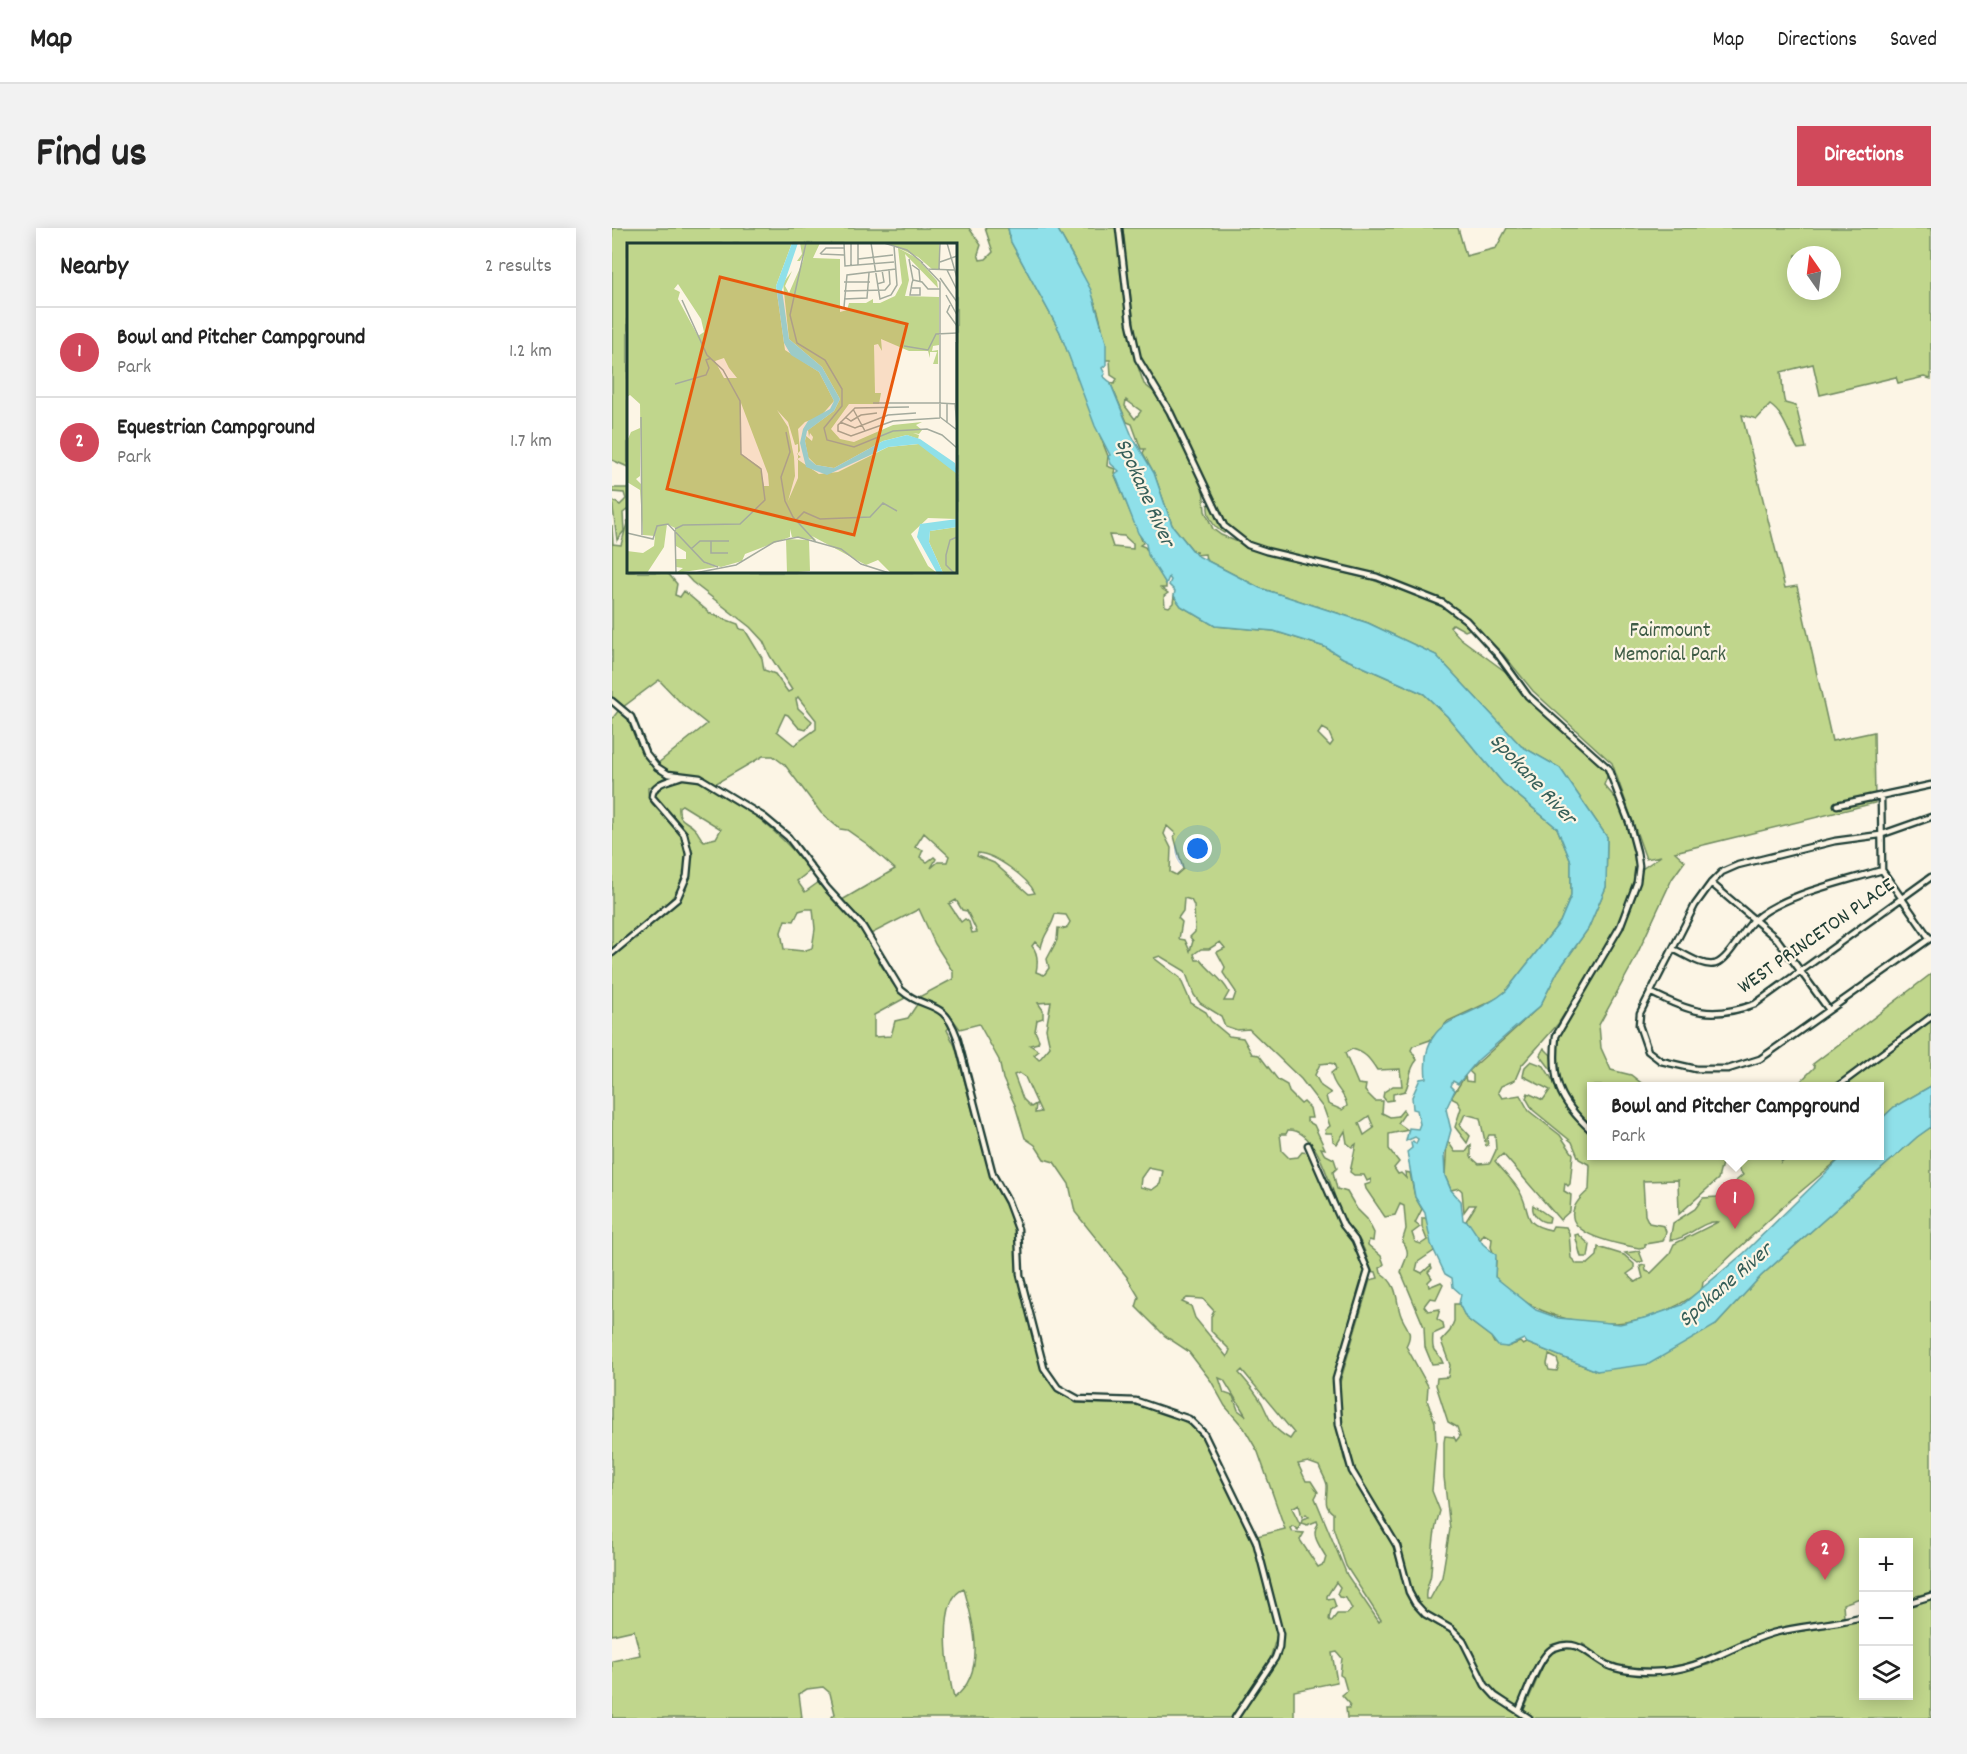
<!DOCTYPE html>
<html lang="en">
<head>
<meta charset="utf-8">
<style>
	:root { --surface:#fff; --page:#f2f2f2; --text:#222; --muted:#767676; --line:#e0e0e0; --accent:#d1495b }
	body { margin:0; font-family:Dekko,sans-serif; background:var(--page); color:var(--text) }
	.controls { position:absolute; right:18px; bottom:18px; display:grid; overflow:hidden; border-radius:0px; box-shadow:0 3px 15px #0003 }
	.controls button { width:54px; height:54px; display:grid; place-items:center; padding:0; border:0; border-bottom:2px solid var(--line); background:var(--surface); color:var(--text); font:30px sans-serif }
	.compass { position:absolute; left:1175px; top:18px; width:54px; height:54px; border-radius:50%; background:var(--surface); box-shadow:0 3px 15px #0003; rotate:346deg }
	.you { position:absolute; left:586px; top:621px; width:21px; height:21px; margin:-15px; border:4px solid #fff; border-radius:50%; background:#1a73e8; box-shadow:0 0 0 9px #1a73e833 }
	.badge { display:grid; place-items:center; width:39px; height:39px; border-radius:50%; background:var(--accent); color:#fff; font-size:20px; font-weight:700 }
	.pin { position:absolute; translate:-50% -50px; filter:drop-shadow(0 2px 3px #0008) }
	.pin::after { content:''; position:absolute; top:32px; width:21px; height:18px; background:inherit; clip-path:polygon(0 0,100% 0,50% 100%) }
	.popup { position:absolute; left:975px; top:854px; width:297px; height:78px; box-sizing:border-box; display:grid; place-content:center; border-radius:0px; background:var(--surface); filter:drop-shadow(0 2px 4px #0005); font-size:20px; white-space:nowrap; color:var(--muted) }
	.popup b { font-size:22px; color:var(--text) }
	.popup::after { content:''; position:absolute; left:50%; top:100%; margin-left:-12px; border:12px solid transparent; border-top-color:var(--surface) }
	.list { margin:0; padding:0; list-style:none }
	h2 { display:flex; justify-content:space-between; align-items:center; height:78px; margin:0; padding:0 24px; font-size:26px }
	h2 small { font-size:20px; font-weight:400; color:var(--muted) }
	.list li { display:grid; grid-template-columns:39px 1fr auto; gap:18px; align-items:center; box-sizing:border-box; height:90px; padding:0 24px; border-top:2px solid var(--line) }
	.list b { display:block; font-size:22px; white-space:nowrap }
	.list p { margin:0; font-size:20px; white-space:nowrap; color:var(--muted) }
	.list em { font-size:20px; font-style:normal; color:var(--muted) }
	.icon { flex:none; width:33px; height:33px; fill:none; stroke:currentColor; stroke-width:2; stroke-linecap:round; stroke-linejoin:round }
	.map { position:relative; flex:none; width:1319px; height:1490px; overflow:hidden; border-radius:0px }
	header { display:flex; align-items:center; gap:36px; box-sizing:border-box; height:84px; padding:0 30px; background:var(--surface); border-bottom:2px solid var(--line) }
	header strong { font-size:28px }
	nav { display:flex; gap:33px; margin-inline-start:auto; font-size:21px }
	.intro { display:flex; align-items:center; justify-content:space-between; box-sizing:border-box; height:144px; padding:0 36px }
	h1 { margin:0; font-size:42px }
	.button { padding:15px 27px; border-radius:0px; background:var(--accent); color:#fff; font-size:21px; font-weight:700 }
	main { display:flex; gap:36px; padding:0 36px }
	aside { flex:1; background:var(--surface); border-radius:0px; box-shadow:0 3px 15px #0003 }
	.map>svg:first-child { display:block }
</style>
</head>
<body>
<header>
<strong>Map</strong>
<nav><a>Map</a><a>Directions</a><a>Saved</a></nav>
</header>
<div class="intro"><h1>Find us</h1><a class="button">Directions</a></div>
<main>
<aside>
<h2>Nearby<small>2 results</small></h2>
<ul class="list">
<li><span class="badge">1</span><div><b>Bowl and Pitcher Campground</b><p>Park</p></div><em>1.2 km</em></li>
<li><span class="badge">2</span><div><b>Equestrian Campground</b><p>Park</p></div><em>1.7 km</em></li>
</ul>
</aside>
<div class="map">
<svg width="1319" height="1490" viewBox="0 0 1319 1490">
	<rect width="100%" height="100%" fill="#fcf5e5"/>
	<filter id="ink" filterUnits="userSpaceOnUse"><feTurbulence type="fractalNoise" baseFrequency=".0167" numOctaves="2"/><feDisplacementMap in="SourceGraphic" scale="12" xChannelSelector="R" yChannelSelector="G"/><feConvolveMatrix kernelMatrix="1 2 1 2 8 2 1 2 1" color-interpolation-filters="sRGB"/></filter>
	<g filter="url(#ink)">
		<path fill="#c0d68c" stroke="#708a60" stroke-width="1.5" fill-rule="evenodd" d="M0,0H357L369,17L366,26L368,32L374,31L381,24L373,0H396L399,14L448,104L496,228L495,238L503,241L502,245L531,315L528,317L533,319L554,356V360H549L556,365L552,368L553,378L557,379L561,375L562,368L569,378L603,398L662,403L713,419L731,430L812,466L835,488L891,555L945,600L959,634V668L948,694L894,763L886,770L836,793L818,812L801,818L799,822L805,832C796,842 799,852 793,863L781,866V872L774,873L771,869L772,864L781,858H790L788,841L765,842C758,831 753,824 740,821L733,825L746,856L754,857L753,863L763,873H771L770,885L778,889L786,888L791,882L793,885L786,895L796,902L777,906V921L787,934L782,940L786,946L789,945L794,950L793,944L798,945L803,969L810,981L803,995L808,999L800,1005L803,1014L809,1016L815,1012L810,999V990H814L822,1023L806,1034L804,1042L810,1045L819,1037L820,1040L816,1044L820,1050L816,1054L817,1059L829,1054L831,1056L824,1071L818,1070L812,1078L816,1083L828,1081L825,1091L831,1095L832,1101L821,1106C819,1130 825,1119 831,1135L820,1136L813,1119L812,1099L789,1044C792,1032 801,1025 790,1014L794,1001L792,978L788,976L783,987L773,989L754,961L753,957L759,955V951L755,953L752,947H742L738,944L744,916L740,919L735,915L733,903L725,916L721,913L720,905H714L713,902L718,898L712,881L689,851L637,801L625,802L613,798L609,788L588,775L582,767L573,743L548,728L542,730L568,750L579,775L594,784L599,793L617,808L631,810L640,826L647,827L666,852L675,857L677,864L689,876L692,874L698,880L700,890H695V893L702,897L713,921L709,920L712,926L722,931L725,940L721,944L725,961L735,964L745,981L755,991L762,1005L761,1013L757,1012L756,1017L769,1028L772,1036L768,1040L769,1045C790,1059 782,1077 791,1092C796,1102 801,1105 794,1118L816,1158L815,1172L823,1194L824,1215L820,1263L828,1283C821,1303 821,1322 819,1344C819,1355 812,1359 814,1371H818L830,1349L838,1301L832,1249V1214L833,1208L842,1209L844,1213L848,1208L845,1199L836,1194L824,1157L825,1150L836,1149L838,1137L829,1113L838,1103L842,1093V1076H847L854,1090L879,1109L882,1115L895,1119L908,1114L911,1117L915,1115L985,1143L1104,1097L1149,1048L1305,909L1319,899V1364L1297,1370L1296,1314H1252L1251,1369L1231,1376L1232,1389L1164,1402L1132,1411L1095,1432L1041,1442L1014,1440L996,1434L971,1416L947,1415L935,1420L929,1429L907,1476L902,1477L874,1456L861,1425L851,1411L837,1396L813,1384L803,1372L785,1313L740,1238L730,1199L726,1161L758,1052L766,1050L764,1044L759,1043C755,1030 752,1016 742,1005C738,1000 734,997 731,991C720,967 708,901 676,902L674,906H668L670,923L677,930L686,929L690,924L697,925L723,984L742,1013L755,1041L721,1152L725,1199L732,1231L779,1312L795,1364L801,1376L837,1403L848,1414L870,1457L882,1470L913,1490H735L734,1480H737L738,1476L730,1467L735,1463L731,1449L728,1447L730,1430L725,1424L720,1425L725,1454L682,1463V1490H626C643,1464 669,1437 670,1405L645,1308L673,1301L646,1224L632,1200L613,1178L599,1153L576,1123L553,1108L524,1079L527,1069L515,1049L463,984L457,956L442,934L432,931L423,917L413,910L403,877L391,851L387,832L367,796L348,801C334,781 328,778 305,770L341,751V744L323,716L307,681L257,707L251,694L230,672L283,641L255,616L235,602L228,601L209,585L173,537L161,528H151L103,556C84,546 61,549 45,536L95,496L70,476L47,452L11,479L0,469V297L1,316L9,317L16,292V344H55L65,356L63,367L68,369L72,363L99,386L126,396L128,401L133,402L150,430L152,442L163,446L176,464L180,462L158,428L151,413L138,399L80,354L71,344H344V16H16V239L0,232ZM497,307L512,308L521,316V321L501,319ZM186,469L204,492V501L182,517L165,503L173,486L176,487L187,500L194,502L200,493L186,480L184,471ZM710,500L716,503L721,514L718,518L706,506ZM555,598L564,606L562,608L571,641L564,647L558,644L559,620L552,606ZM312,605L337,628L335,634H326L319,640L324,631L322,629L315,634L308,629L311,622L303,619ZM366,625C383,626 416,650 423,665L417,666L382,635L365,628ZM572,670L579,672L582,678L583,704L578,709L581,713L578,723L573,712L567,711L570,694L566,690L571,683ZM344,672L350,682L355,683L365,704L360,705L357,694L353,691L349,694L337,676ZM443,686L454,687L458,694L454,701L446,700L445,712L435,731L437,740L432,747L424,744C426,735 426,725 420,718L423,714L429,720C431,706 440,700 443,686ZM608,714L613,720L605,724L613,739L611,745L624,764L621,773H612L617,764C610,750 598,744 589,732H584L582,726L589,721H597ZM439,774L434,801L438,819L427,832L422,827L427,823L418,817L426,815L427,812L423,803L425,792L431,790V782L426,775ZM717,835L722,836L724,841L719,845C721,860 733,864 735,878L730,882L716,876L714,868L719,865L709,858L703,847L708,836ZM407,845L413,849L429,884L423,885L424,876L419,879L411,871L402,847ZM757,888L762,900L752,907L747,895ZM536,940L551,943L548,956L540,962L528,959L529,950ZM575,1070L591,1071L602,1083L599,1089V1103L618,1122L615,1129L583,1090L579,1078L570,1074ZM937,1127L945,1131L947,1137L945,1143L937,1142L935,1136ZM630,1142L682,1205L678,1211C659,1200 659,1193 650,1175C644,1165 635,1154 627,1145ZM607,1150L612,1152L634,1188L626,1182L621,1168L612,1165ZM696,1234L707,1238C709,1244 714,1251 715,1257C716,1269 710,1277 721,1285V1299L734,1338L769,1392L767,1394L735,1347L703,1270L706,1264L699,1253H694L686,1236ZM687,1276L690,1289L694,1286L697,1289L690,1291L689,1295L695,1297L705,1293L706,1296C698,1307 708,1318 714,1329L712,1336L706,1339L688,1312L692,1305L680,1304L678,1300L681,1298L686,1302L688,1296L680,1280ZM724,1354L728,1359L725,1366L727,1369L734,1370L740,1381L735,1386H725L719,1394L717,1391L719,1382L724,1379L721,1370L715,1371V1368Z
			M445,0H504L520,121L532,156L542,164L557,188L591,259L593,283L601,301L609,307L657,327L758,351L820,373L838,383L858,401L853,403L841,396L838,399L848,410L894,444L919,475L971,518L996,546L992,557L1006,573L1017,601L1025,638L1023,652L1001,709L946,796L909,838L903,852L889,858L886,864L890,870L908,867L917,883L948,907L961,926L958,956L956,958L953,955L952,963L959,967L958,983L948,992L891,926L883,933C891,943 902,953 908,964C920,986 909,996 939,1002L941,998L954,999L957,1005L959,1030L965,1036H976L985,1028L986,1019L1012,1027L1022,1036V1041L1015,1046L1024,1054L1031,1050L1028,1038L1033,1037L1034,1043L1039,1045L1057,1027L1062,1016L1106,994C1090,992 1075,1012 1058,1012L1061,995L1083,981L1091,970L1105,969L1131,947L1123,936L1110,935L1106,951L1067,986L1066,952L1031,953L1033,987L1037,995L1052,998L1054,1004L1051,1013L1033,1016V1019L1027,1020C999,1015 929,1002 977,962L978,937L967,931L960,914L921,882L914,870L916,865L931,872L938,862L911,848L913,839L919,833L932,838L963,889L979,904V928H1171L1169,934L1177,928H1231L1175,975L1091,1054L1090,1061C1031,1110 936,1107 883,1049L884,1032L879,1019L880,1011L872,1006L868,1012L854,993L864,977H857L852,984L850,963L847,960L839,962L833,948L835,912L843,924H854L859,917V929L867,936L878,935L884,922L883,907H877L875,911L876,917L874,918L868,890L853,886L848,897L858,908L855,915L843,899L849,880L845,873L839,870L853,848L854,853L861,854V847L857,843L928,778L946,743L976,701L994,659L995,609L948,540L909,518L824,427L756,395L648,360L594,332L593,326L584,327L585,324H582L560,297L542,245L531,225L533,221H529L520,196L515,194L498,154L502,156L505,151L499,147L498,132H492C496,84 467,40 445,0ZM514,172L529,183L523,191L513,178Z
			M510,0H846L854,28L884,20L895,0H1319V151L1312,149L1286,155L1284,149L1208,167L1201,136L1169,144C1171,153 1170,169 1173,175L1184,178L1194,220L1186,221C1176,206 1173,187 1158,177L1145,191L1130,187L1173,360L1185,358L1220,513L1262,504L1263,575L1063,624L1073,633L1060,651L1021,735L987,797L989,820L999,842L1019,847L1033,858H979V899C952,880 935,837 948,805C970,748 1021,705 1030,641L1049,628L1034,631L1000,535L921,463L892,427L856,392L832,374L799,360L746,342L653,321L634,314L613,297L568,201L533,138L525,119ZM1184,27H1220V63H1184Z
			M0,260H16V284L15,282L11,285L12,303L5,312L0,272L8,277L14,271L12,265L0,264Z
			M597,274L613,303L612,305C601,300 593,285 597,274Z
			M7,482C11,486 17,491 20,496C33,517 30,540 57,548L36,560C35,579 50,583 62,595C108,647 35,695 0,723V491Z
			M72,550C117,557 170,608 199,642L185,653L193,664L207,654C215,668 226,673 236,684C258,708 268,746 293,770L262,787V809L279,808L283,793L296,790L306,775C321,781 331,783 338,798L335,802L343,818L378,947L394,976L403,1002L405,1047L429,1141L444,1162L464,1175L525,1177L562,1188L577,1196L590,1207L640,1310L665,1407L658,1431L619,1490H219L223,1486L218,1465L211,1459L195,1461L187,1466L190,1490H0V1433L28,1427L22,1402L0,1407V728L62,677L74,661L78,646V616L68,597L42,569L47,558ZM70,577L109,601L104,610L92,613C87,609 87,605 83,601C74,591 66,595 67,579ZM194,681H201L203,701L200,720L191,723L172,721L169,704L173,692L182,693L187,683ZM352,1361C362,1396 375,1445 342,1470C336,1447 324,1370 352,1361Z
			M1319,746V785L1221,858H1184L1203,839L1201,836Z
			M1319,790V858L1282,879L1267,893V858H1227Z
			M932,820L939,827L941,844L928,827Z
			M921,977L938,989L937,994C928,995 919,986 921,977Z
			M966,1006L978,1017L976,1029H969L963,1007Z
			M1027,1023L1031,1033L1026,1035L1013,1025Z
			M1319,1370V1490H922L912,1482L933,1433L941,1423L948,1420L962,1419L994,1438L1015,1446L1041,1447L1096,1437L1133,1417L1165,1406L1213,1400L1251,1389L1252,1468H1296L1297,1376Z"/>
		<path fill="#8fe0e9" stroke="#629fa1" stroke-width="1.5" d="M396,0H445L479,62L494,114V137L490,140L493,146L491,148L498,154L520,208L542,245L560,297L584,327L648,360L756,395L824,427L909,518L948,540L995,609L994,659L976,701L946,743L928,778L866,832L846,856L841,853L839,858L843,862L834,881L839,902L832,928L833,948L839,962L849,973L851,992L857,995L871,1016L884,1027L883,1049L924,1082L946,1090L1008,1096L1036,1089L1070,1077L1132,1025L1231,928H1267V893L1282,879L1319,858V899L1305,909L1149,1048L1104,1097L1037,1136L985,1143L915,1115L912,1111L895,1119L886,1118L879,1109L854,1090L847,1076L849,1066L841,1059L840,1050L833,1046L819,1016L813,985L803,969L795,924L800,920L799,915L801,913L804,916L806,911L803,909L794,913L797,900L806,901L808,896L805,882L801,881L800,869L808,851L814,850C807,785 857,795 894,763L948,694L959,668V634L945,600L891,555L835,488L812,466L731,430L713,419L662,403L603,398L569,378L562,368L563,363L557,357L559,352L557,349L554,356L536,327L534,316L526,305L503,246L507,243L499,236L496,228L498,227L483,198L448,104L399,14Z"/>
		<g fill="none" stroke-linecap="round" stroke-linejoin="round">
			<defs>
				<path id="street" d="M507,0L518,95L526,131L558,184L612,298L636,317L654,323L765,349L831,375L854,392L887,428L916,468L996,540L1017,594L1025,624L1027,638L1025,654L1008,699L944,808C939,852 947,873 979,902
					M0,473L19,489L33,524L45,539L56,546L88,550L152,589L176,609L215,660L251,699L289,762C314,784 331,769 345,809L381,947L396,974L406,1001L408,1047L432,1140L446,1160L466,1171L524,1173L577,1191L592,1206L644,1313L668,1406L667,1419L663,1430L623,1490
					M1269,569L1270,642L1318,711
					M1225,577L1319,557
					M1319,589L1268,607L1223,613L1126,637L1110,644L1099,655L1083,677L1028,785L1027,797L1036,823L1049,833L1084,841H1116L1148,831L1319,710
					M1099,655L1165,711L1217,782
					M1061,721C1073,726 1090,739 1103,736C1117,732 1130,703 1142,692C1172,666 1232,654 1270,642
					M0,725L65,671L75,648L77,626L72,606L40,569C41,554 57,553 70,548
					M1038,764C1077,784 1100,792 1143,776L1319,649
					M1226,858L1319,789
					M696,917L731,997L743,1012L756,1043L724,1151L727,1197L740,1243L785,1318L797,1364L803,1375L813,1386L839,1401L851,1413L873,1457L883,1468L917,1490
					M1296,1375L1319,1368
					M907,1483C913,1469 928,1425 942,1420C966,1410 976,1427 995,1437C1009,1443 1025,1444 1040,1444C1091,1443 1116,1418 1161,1405C1191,1397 1222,1397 1252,1388"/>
			</defs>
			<use href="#street" stroke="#1f3d34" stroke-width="9"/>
			<use href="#street" stroke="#fcf5e5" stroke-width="4.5"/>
		</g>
	</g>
	<g text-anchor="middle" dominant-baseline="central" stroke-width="4.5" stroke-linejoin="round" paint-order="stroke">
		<g font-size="21" fill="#3f5c46" stroke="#fcf5e5">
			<text x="1058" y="404">Fairmount<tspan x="1058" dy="24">Memorial Park</tspan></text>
		</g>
		<g font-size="21" fill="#1f3d34" stroke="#fcf5e5">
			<text transform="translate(1205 709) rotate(-35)">WEST PRINCETON PLACE</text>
		</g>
		<g font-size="22" font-style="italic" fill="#355e58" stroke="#fcf5e5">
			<text transform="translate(532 265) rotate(66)">Spokane River</text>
			<text transform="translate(920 552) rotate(47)">Spokane River</text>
			<text transform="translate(1114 1058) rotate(-41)">Spokane River</text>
		</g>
	</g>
	<g transform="translate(15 15)">
		<rect width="330" height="330" fill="#fcf5e5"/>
		<path d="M0,0H165L149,43L158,107L192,129L207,158L193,174L178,179L171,186L173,208L170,211L174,214L170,216L192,231L211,229L261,204L292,201L324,223L330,231V276L301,275L284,291L301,323L310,330H264L251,317L239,322L185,293L189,297L165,294L163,286V294L118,311L115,318L94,324L75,319L90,324L49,330L56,325L49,324V316H59V309L49,303L48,285L40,281L37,304L20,330H0V308L16,310L27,303L28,293L16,292L13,247L0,239V198L4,189L13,185V233L9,236L14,241L13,161L3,152L0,154ZM51,41L74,76L77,89L71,93L51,56L53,49L47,46ZM97,115L102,125L110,135H97L88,118ZM114,160L141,231L142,243H137L133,224L114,211ZM150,167L161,179L168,202L171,201V235L161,258L168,233L167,214L161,184ZM173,0H181L182,8L181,0H193L186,15L213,16V69L220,67L222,60H239L246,56V60H253L268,53L275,40L271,5L290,15L310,38L311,45L278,11L282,37L278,53L312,54V102L306,103L305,108L311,107V121H306L310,109H303V115L301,108H282L254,96L255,108L251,101L247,102L248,150H254L252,161H222L204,186L213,196L227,199L266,182L295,179L289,182L295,187L292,191L286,190L292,192L291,196L280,192L256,198L207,225L189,222L181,214L178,198L179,193L185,198L186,194L183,190L182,194L181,187L207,168L213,156L195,124L162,96L156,40L165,28L158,43L162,50L176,18L177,11L173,18H170L175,11ZM260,0H312V26L306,27L291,14ZM330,284V330H316L302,299L303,288ZM159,296L182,297L183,328L160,330Z" fill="#c0d68c" fill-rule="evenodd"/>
		<path d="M165,0H171L155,47L162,96L195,124L213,156L207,168L180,188L178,198L182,216L189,222L207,225L256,198L280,192L293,196L328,220L330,231L291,201L261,204L200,232L179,224L173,200L176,186L181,178L203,166L207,158L192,129L164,112L157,100L149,43ZM330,276V284L303,288L302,299L316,330H310L290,294L293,281Z" fill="#8fe0e9"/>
		<path fill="none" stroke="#a4ab9e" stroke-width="1.5" d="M179,0L163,72L170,100L198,117L215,146V163L197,185L200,197L227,204L266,188L300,186L315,192L330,205M217,0L218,23L267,19M244,0L253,56L264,52L270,42L267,3M257,0L280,7L296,20M320,0L330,35M193,11L199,5H217M194,11L217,12M231,16L266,12M282,16L286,37L285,40L283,52H293V45H285M294,19L313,39V174L330,187M313,19L330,13M285,22L292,27L293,38M224,23V0M231,23V0M300,26L328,27M312,26L313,0M320,27L330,47M313,35L330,59M286,37L295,39L301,46H313M217,39H243M250,41L257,39L255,27M217,48L258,47L263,41L262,26M319,52L330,72M217,56L240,55L242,30M323,62L320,69L330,83M217,64L220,32L269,26M277,103L301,107L309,91L330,90M48,141L79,132L82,125L79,117L84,115M246,160H312M312,160L330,161M328,160L330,183M320,161V180M329,161V99M282,164L228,165L211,182V188L224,193L266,178L313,175M226,166L238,188M14,174L15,292M218,174L224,178L234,172L250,170M213,179L228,185L261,172L289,170M159,189L163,209L154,234L158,258L166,274L189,299M169,277L177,269L193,276L243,274L256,260L270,268M48,286L56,282L113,281L138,257L134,226L114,211L113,158L96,127L80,112L55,57M48,287L49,330M0,290L26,296L30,283L41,281L77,319L91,324M84,298V310H101M64,306L73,298H102M68,330L109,322L147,299L171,294L214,306L234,321L262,330M327,330L319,322V312L323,297L330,294"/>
		<path fill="#e8590c" fill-opacity="0.15" stroke="#e8590c" stroke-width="3" d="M93,34L280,81L227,292L40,246Z"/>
		<rect width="330" height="330" fill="none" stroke="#1f3d34" stroke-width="3"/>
	</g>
</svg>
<div class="controls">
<button>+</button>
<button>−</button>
<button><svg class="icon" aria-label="layers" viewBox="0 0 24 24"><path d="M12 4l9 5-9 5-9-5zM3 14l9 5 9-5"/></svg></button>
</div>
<svg class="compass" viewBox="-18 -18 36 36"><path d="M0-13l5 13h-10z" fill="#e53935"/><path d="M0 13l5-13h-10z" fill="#767676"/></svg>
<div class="you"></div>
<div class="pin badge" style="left:1123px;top:1001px">1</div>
<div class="popup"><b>Bowl and Pitcher Campground</b>Park</div>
<div class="pin badge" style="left:1213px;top:1352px">2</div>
</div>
</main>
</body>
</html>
